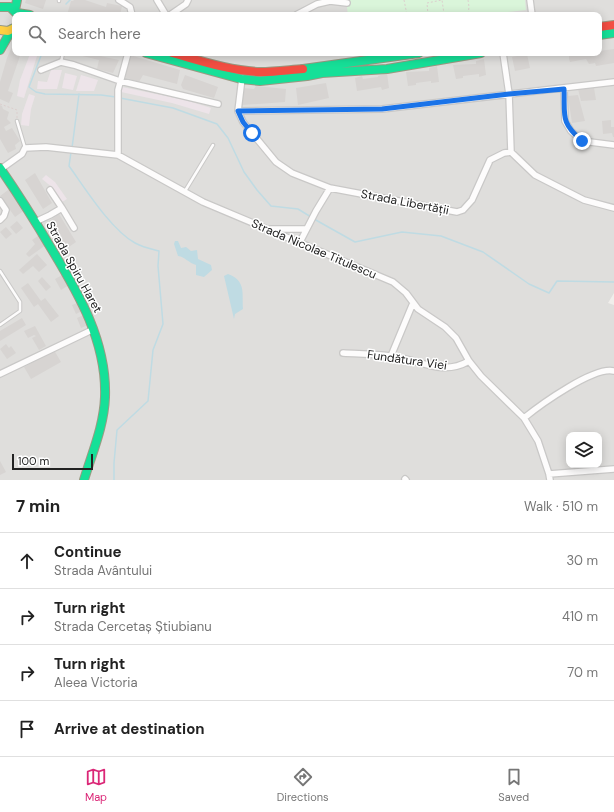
<!DOCTYPE html>
<html lang="en">
<head>
<meta charset="utf-8">
<style>
	:root { --surface:#fff; --page:#f6f6f6; --text:#222; --muted:#767676; --line:#e0e0e0; --accent:#db2777 }
	body { margin:0; font-family:"DM Sans",sans-serif; background:var(--page); color:var(--text) }
	.controls { position:absolute; right:12px; bottom:12px; display:grid; overflow:hidden; border-radius:8px; box-shadow:0 2px 10px #0003 }
	.controls button { width:36px; height:36px; display:grid; place-items:center; padding:0; border:0; border-bottom:1px solid var(--line); background:var(--surface); color:var(--text); font:20px sans-serif }
	.scale { position:absolute; left:12px; bottom:10px; width:81px; box-sizing:border-box; padding-left:4px; border:2px solid #222; border-top:0; font-size:11px; line-height:14px; white-space:nowrap; color:#222; -webkit-text-stroke:3px #fff; paint-order:stroke }
	.stop { position:absolute; width:12px; height:12px; margin:-9px; border:3px solid #1a73e8; border-radius:50%; background:#fff }
	.stop.end { background:#1a73e8; border-color:#fff; box-shadow:0 1px 4px #0008 }
	.list { margin:0; padding:0; list-style:none }
	h2 { display:flex; justify-content:space-between; align-items:center; height:52px; margin:0; padding:0 16px; font-size:17px }
	h2 small { font-size:13px; font-weight:400; color:var(--muted) }
	.list li { display:grid; grid-template-columns:26px 1fr auto; gap:12px; align-items:center; box-sizing:border-box; height:56px; padding:0 16px; border-top:1px solid var(--line) }
	.list b { display:block; font-size:15px; white-space:nowrap }
	.list p { margin:0; font-size:13px; white-space:nowrap; color:var(--muted) }
	.list em { font-size:13px; font-style:normal; color:var(--muted) }
	.icon { flex:none; width:22px; height:22px; fill:none; stroke:currentColor; stroke-width:2; stroke-linecap:round; stroke-linejoin:round }
	.map { position:relative; flex:none; width:614px; height:480px; overflow:hidden }
	.search { position:absolute; background:var(--surface); box-shadow:0 2px 10px #0003; left:12px; right:12px; top:12px; height:44px; display:flex; align-items:center; gap:10px; box-sizing:border-box; padding:0 14px; border-radius:8px; color:var(--muted); font-size:15px }
	.sheet { height:276px; background:var(--surface) }
	nav { display:flex; justify-content:space-around; align-items:center; box-sizing:border-box; height:56px; border-top:1px solid var(--line); background:var(--surface); font-size:11px; color:var(--muted) }
	nav a { display:grid; justify-items:center; gap:2px }
	nav .on { color:var(--accent) }
	.map>svg:first-child { display:block }
</style>
</head>
<body>
<div class="map">
<svg width="614" height="480" viewBox="0 0 614 480">
	<rect width="100%" height="100%" fill="#f0eeeb"/>
	<path fill="#dfdedc" fill-rule="evenodd" d="M0,0H614V293L608,303L614,305V480H0ZM15,15H599V53H15ZM569,435H599V465H569Z"/>
	<path fill="#ede4e9" d="M30,54L37,56L24,98L17,96L20,80Z
		M51,70H62L57,89H37L38,81L47,82Z
		M65,73L77,76L73,90L62,88Z
		M81,75L98,80L94,91H76Z
		M122,87L185,100L211,108L209,114L172,103L121,92Z
		M29,94L35,96L31,109L29,126L21,125L22,114Z
		M46,175L55,182L67,199L62,202L53,188L42,179Z"/>
	<path fill="#daf5da" d="M346,0H525L526,10L482,15H348Z"/>
	<path fill="#bfdbe3" d="M175,241H178L181,248L186,247L191,251L197,250L198,259L211,265L212,270L204,277L196,275V265C189,263 185,257 178,256L174,244Z
		M228,274C246,281 242,292 243,309L235,314L234,319L224,276Z"/>
	<g fill="none" stroke-linecap="round" stroke-linejoin="round">
		<path stroke="#bfdbe3" stroke-width="1.5" d="M66,4L70,0
			M42,53L29,87L36,92L45,94L101,95L116,97
			M120,98L173,108L217,124L228,138L244,172L257,190L271,206L298,209L311,217
			M72,148L79,94
			M71,152L69,166C85,188 111,230 135,243C142,247 151,249 159,251L158,266L163,324L153,350L148,401L117,430L114,463V480
			M314,219L355,242L402,232L441,236L483,252L529,284L549,293L557,281L614,282"/>
	</g>
	<path fill="#d7d4d2" d="M26,0H46L43,9L25,3Z
		M74,0H85L106,7L107,3L122,6L120,15H67L71,1H73Z
		M15,40V53H21L8,91L13,93L9,103L0,99V82L7,58Z
		M614,49V63L596,66L595,63L589,64L586,59L570,62L569,59V53H599V51Z
		M70,53H101L100,56L119,60L113,73L97,69L99,60Z
		M527,54L530,68L515,71L512,57Z
		M130,55L180,70L177,84L143,75L139,82L124,77Z
		M484,59L486,75L479,77V74L463,76V78L456,79L453,65L476,64V61Z
		M437,66L439,82L431,83V81L416,83V85L408,86L406,72L429,71V68Z
		M387,73L389,88L382,90L381,87L357,91L355,78L362,76L363,79L378,77V76Z
		M185,75L218,87L214,98L183,89L181,85Z
		M326,83L329,98L298,105L296,88Z
		M256,86L286,89L285,102L242,105L243,88L254,89Z
		M594,88L596,100L581,101L578,89Z
		M578,95L585,121L572,123L568,96Z
		M0,105L2,106L3,109L9,112L7,119L11,123L4,127L6,131L12,128L20,141L15,145L16,149L8,153L0,139Z
		M611,120V127H614V137H613L612,133L603,134L602,121Z
		M35,173L52,203L43,209L25,180Z
		M12,187L29,207L15,217L0,196Z
		M59,214L76,242L66,249L49,221Z
		M17,221L23,228L16,234L10,227Z
		M6,227L12,234L6,239L0,232Z
		M41,234L50,242L29,257L26,254L35,244L32,240Z
		M37,254L47,265L39,272L33,266L23,274L19,270Z
		M64,274L69,285L61,290L55,279Z
		M42,277L51,287L46,291L38,281Z
		M28,283L41,301L45,298L59,316L51,322L38,304L34,307L21,288Z
		M80,302L84,310L76,314L72,305Z
		M86,314L90,324L81,328L77,318Z
		M22,318L26,325L0,341V331Z
		M35,326L46,346L39,350L32,338L36,336L34,335L28,338L24,331Z
		M6,344L9,348L11,346L16,353L7,359L0,349Z
		M54,350L61,362L31,379L24,367Z
		M0,461L6,472L0,475Z"/>
	<g fill="none" stroke-linecap="round" stroke-linejoin="round">
		<defs>
			<path id="lane" d="M59,1V0
				M61,62L63,53
				M17,121L25,148
				M185,191L213,145
				M0,271L20,302V311L0,325"/>
			<path id="street" d="M119,0L130,7L132,15
				M157,0L166,15
				M530,0L532,15
				M170,15L186,4L188,0
				M296,15L317,4L330,1L347,3
				M503,53L509,94L511,152L535,175L584,200L614,208
				M41,70L61,62L74,65L120,81L218,104
				M242,78L238,111L243,122L276,162L292,173L330,188L457,212L463,210L472,200L490,160L504,153L511,152
				M564,89L565,121L571,131L582,141L614,145
				M238,111L382,109L614,82
				M118,155V90L128,53
				M1,169L22,154L25,148L46,147L118,155L203,202L393,282L406,293L418,309L445,327L456,338L469,361L481,376L524,418L538,441L549,474L550,480
				M50,190L62,208
				M0,201L6,210L4,216L0,220
				M35,222L50,215L62,208L74,228
				M271,229H306
				M300,242L316,211L330,188
				M343,353C359,354 375,354 390,356C419,359 441,377 469,361
				M391,356L413,303
				M0,374L94,329
				M524,418C540,405 594,366 614,371
				M549,474L614,469
				M405,479L406,480"/>
			<path id="fast" d="M0,7H10L18,15
				M15,10L17,0
				M17,13L30,15
				M599,35L614,33
				M0,50L12,29
				M146,53L241,79L260,81L307,76L322,73L387,69L481,53
				M303,69L419,53
				M0,168C18,194 35,221 51,248C79,294 107,342 105,397C104,426 92,453 84,480"/>
			<path id="slow" d="M0,30L8,31L14,28"/>
			<path id="jam" d="M599,27L614,25
				M172,53C201,61 230,71 260,72C275,72 289,70 303,69"/>
		</defs>
		<use href="#lane" stroke="#c9c8c7" stroke-width="4.5"/>
		<use href="#street" stroke="#c9c8c7" stroke-width="8"/>
		<use href="#fast" stroke="#999a82" stroke-width="10"/>
		<use href="#slow" stroke="#999a82" stroke-width="10"/>
		<use href="#jam" stroke="#999a82" stroke-width="10"/>
		<path stroke="#dccecd" stroke-width="1" stroke-dasharray="2 2" stroke-linecap="butt" d="M404,0L407,15
			M468,0L469,7L468,15
			M428,15L427,3L442,0L444,14L439,15
			M0,104L17,110V118"/>
		<use href="#lane" stroke="#fdfcfc" stroke-width="2.5"/>
		<use href="#street" stroke="#fdfcfc" stroke-width="5.5"/>
		<use href="#fast" stroke="#16e098" stroke-width="8"/>
		<use href="#slow" stroke="#ffcf43" stroke-width="8"/>
		<use href="#jam" stroke="#f24e42" stroke-width="8"/>
	</g>
	<g fill="none" stroke-linecap="round" stroke-linejoin="round">
		<path stroke="#1a73e8" stroke-width="5" d="M252,133L243,122L238,111L382,109L509,94L564,89C565,116 560,122 582,141"/>
	</g>
	<g text-anchor="middle" dominant-baseline="central" stroke-width="3" stroke-linejoin="round" paint-order="stroke">
		<g font-size="12" fill="#222" stroke="#fff">
			<text transform="translate(405 202) rotate(11)">Strada Libertății</text>
			<text transform="translate(314 249) rotate(23)">Strada Nicolae Titulescu</text>
			<text transform="translate(74 267) rotate(61)">Strada Spiru Haret</text>
			<text transform="translate(407 360) rotate(8)">Fundătura Viei</text>
		</g>
	</g>
</svg>
<div class="controls">
<button><svg class="icon" aria-label="layers" viewBox="0 0 24 24"><path d="M12 4l9 5-9 5-9-5zM3 14l9 5 9-5"/></svg></button>
</div>
<div class="scale">100 m</div>
<div class="stop" style="left:252px;top:133px"></div>
<div class="stop end" style="left:582px;top:141px"></div>
<div class="search"><svg class="icon" aria-label="search" viewBox="0 0 24 24"><circle cx="10" cy="10" r="6"/><path d="M15 15l6 6"/></svg>Search here</div>
</div>
<section class="sheet">
<h2>7 min<small>Walk · 510 m</small></h2>
<ul class="list">
<li><svg class="icon" aria-label="ahead" viewBox="0 0 24 24"><path d="M12 20V5M6 11l6-6 6 6"/></svg><div><b>Continue</b><p>Strada Avântului</p></div><em>30 m</em></li>
<li><svg class="icon" aria-label="right" viewBox="0 0 24 24"><path d="M7 20v-9h11M14 6l5 5-5 5"/></svg><div><b>Turn right</b><p>Strada Cercetaș Știubianu</p></div><em>410 m</em></li>
<li><svg class="icon" aria-label="right" viewBox="0 0 24 24"><path d="M7 20v-9h11M14 6l5 5-5 5"/></svg><div><b>Turn right</b><p>Aleea Victoria</p></div><em>70 m</em></li>
<li><svg class="icon" aria-label="arrive" viewBox="0 0 24 24"><path d="M6 21V4h12l-3 4 3 4H6"/></svg><div><b>Arrive at destination</b></div></li>
</ul>
</section>
<nav>
<a class="on"><svg class="icon" aria-label="map" viewBox="0 0 24 24"><path d="M3 6l6-2 6 2 6-2v14l-6 2-6-2-6 2zM9 4v14M15 6v14"/></svg>Map</a>
<a><svg class="icon" aria-label="directions" viewBox="0 0 24 24"><path d="M12 3l9 9-9 9-9-9zM9 14v-3h6M13 9l2 2-2 2"/></svg>Directions</a>
<a><svg class="icon" aria-label="saved" viewBox="0 0 24 24"><path d="M7 4h10v16l-5-4-5 4z"/></svg>Saved</a>
</nav>
</body>
</html>
